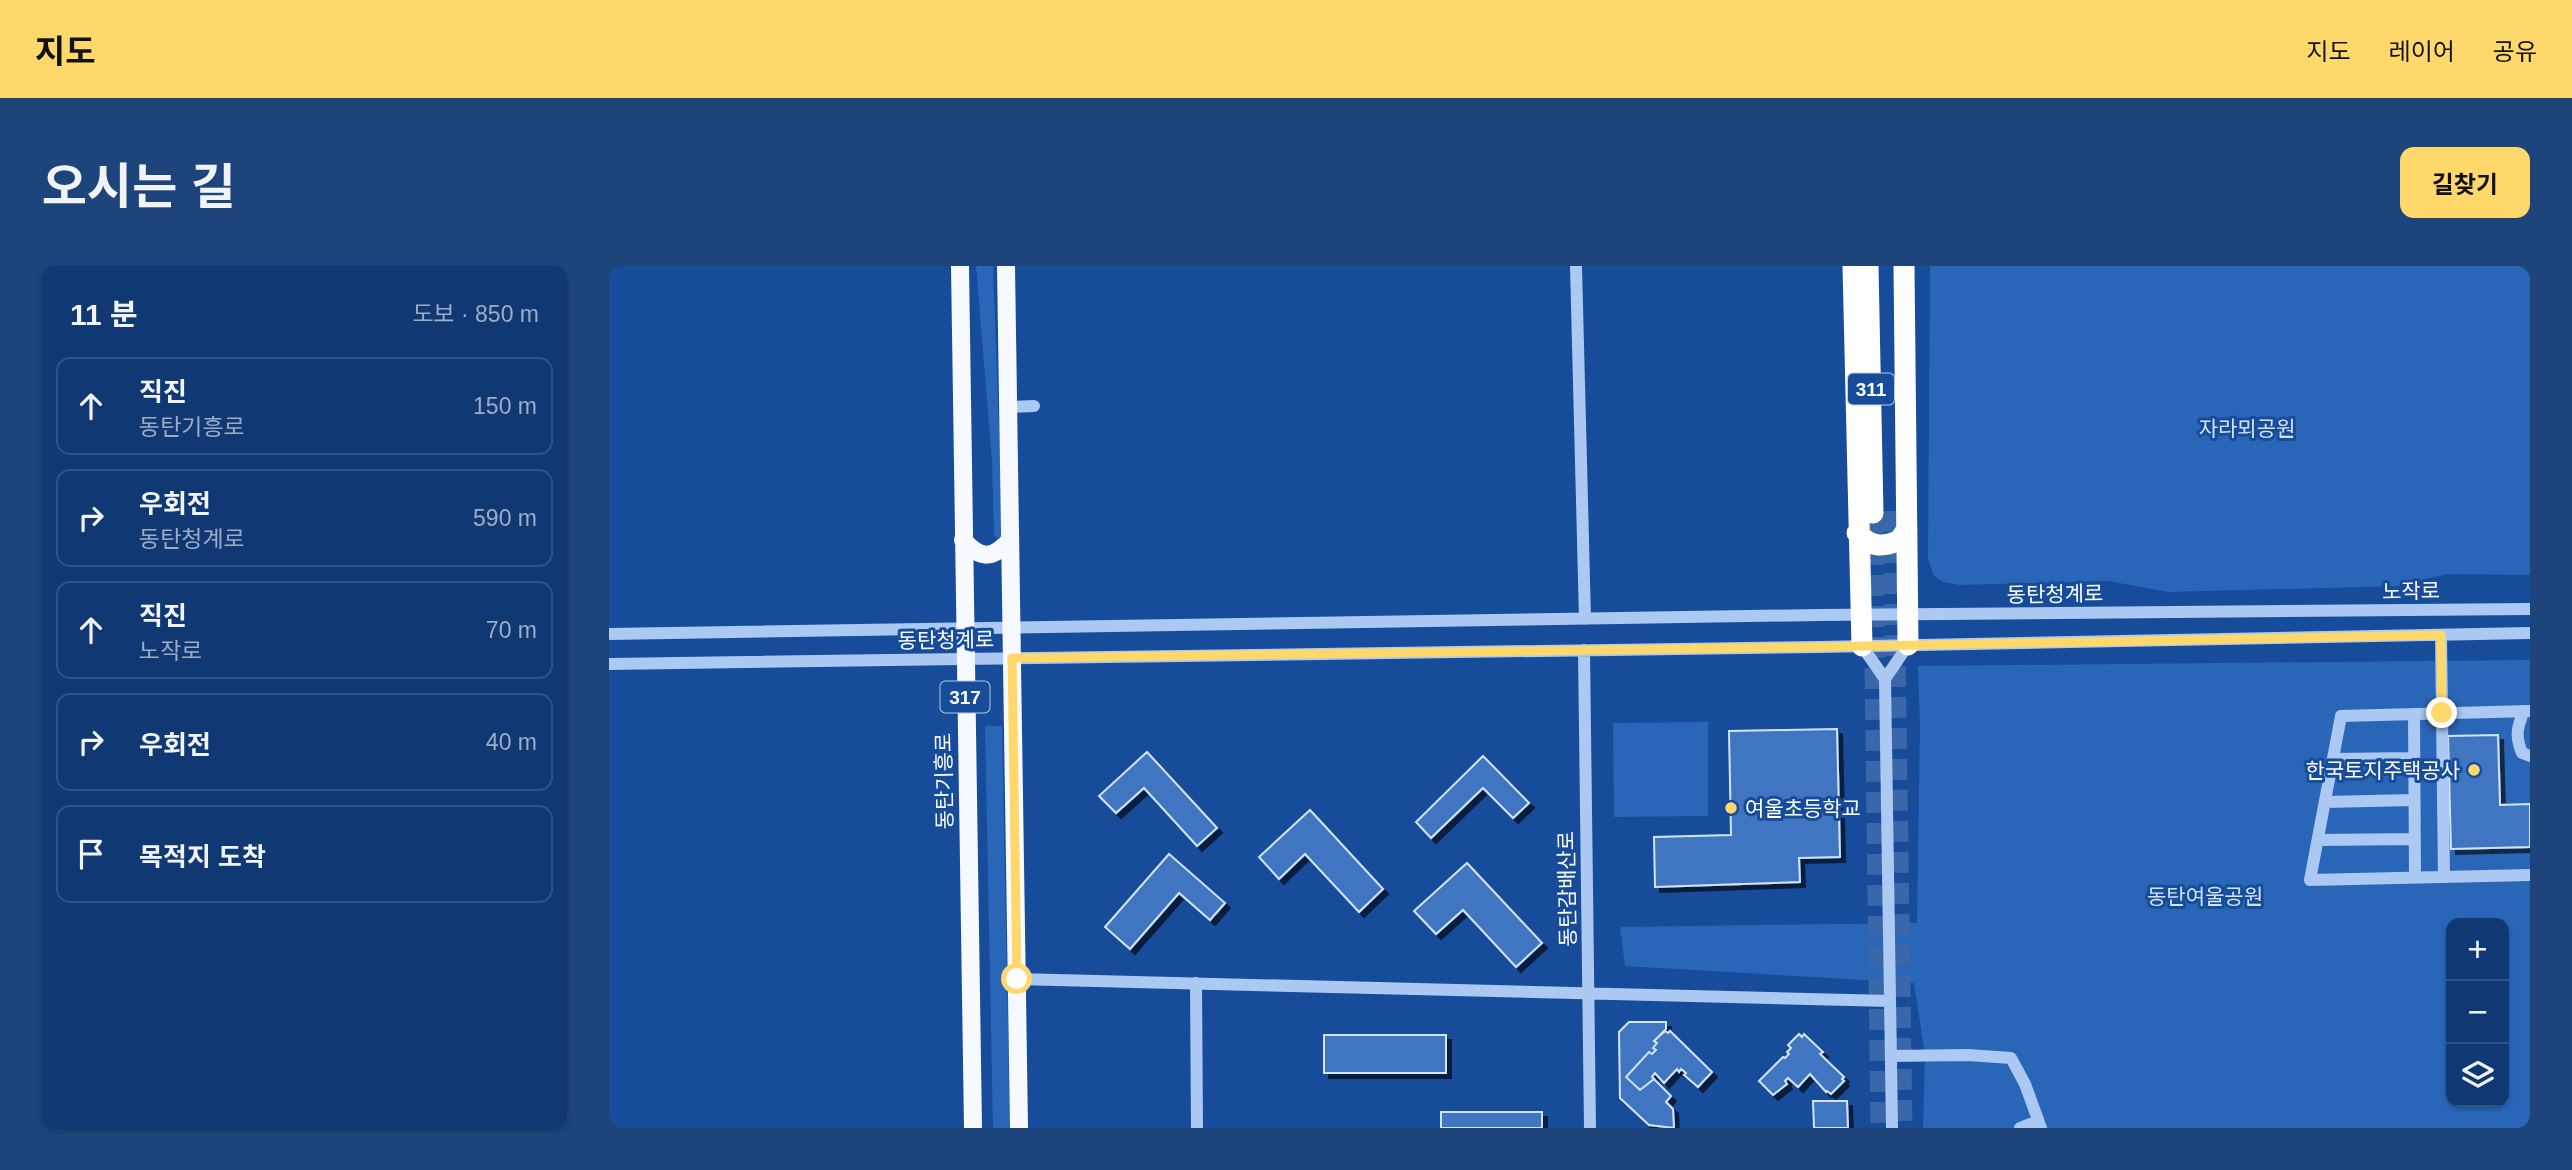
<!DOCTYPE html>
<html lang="ko">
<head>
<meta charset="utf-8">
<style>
	:root { --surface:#103974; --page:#1e447c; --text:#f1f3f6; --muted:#9cacc5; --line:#305386; --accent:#ffd86c }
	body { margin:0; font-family:Arial,"Noto Sans KR",sans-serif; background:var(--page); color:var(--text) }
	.controls { position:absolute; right:21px; bottom:21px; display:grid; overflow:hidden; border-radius:14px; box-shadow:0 2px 5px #0004 }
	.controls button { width:63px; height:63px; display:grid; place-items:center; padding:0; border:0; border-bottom:2px solid var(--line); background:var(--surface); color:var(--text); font:35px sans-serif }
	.stop { position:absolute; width:21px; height:21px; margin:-16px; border:5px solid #ffd86c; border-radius:50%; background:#fff }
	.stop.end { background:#ffd86c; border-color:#fff; box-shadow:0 2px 7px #0008 }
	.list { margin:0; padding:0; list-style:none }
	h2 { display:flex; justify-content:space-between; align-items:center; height:91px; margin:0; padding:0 28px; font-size:30px }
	h2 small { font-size:23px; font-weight:400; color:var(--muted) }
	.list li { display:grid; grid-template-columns:46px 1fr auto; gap:21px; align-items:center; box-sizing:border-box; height:98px; margin:0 14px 14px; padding:0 14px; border:2px solid var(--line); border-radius:14px }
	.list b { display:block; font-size:26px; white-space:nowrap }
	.list p { margin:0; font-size:23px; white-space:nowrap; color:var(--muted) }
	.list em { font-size:23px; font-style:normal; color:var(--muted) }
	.icon { flex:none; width:38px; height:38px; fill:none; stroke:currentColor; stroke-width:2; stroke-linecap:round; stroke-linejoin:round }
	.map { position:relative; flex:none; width:1921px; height:862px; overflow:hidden; border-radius:14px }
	header { display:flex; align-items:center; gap:42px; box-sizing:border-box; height:98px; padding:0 35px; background:var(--accent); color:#111 }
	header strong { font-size:33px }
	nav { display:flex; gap:38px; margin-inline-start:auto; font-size:24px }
	.intro { display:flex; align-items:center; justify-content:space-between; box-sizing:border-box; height:168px; padding:0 42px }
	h1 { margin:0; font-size:49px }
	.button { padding:18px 32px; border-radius:14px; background:var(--accent); color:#111; font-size:24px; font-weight:700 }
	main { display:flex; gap:42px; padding:0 42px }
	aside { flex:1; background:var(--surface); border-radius:14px; box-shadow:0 2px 5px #0004 }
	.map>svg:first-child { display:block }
</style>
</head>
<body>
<header>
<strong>지도</strong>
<nav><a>지도</a><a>레이어</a><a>공유</a></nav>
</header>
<div class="intro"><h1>오시는 길</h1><a class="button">길찾기</a></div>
<main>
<aside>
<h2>11 분<small>도보 · 850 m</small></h2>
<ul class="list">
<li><svg class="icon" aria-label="ahead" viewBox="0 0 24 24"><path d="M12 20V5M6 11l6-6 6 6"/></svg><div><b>직진</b><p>동탄기흥로</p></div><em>150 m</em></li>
<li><svg class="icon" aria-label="right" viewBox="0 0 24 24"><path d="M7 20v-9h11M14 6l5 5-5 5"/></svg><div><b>우회전</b><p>동탄청계로</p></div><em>590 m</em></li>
<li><svg class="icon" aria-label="ahead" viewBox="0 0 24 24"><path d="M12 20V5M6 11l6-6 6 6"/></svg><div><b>직진</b><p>노작로</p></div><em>70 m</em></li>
<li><svg class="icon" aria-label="right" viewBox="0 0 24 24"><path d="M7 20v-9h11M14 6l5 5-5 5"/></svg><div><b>우회전</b></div><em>40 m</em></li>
<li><svg class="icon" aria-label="arrive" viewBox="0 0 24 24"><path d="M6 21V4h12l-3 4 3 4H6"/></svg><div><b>목적지 도착</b></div></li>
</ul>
</aside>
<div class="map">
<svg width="1921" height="862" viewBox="0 0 1921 862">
	<defs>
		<filter id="shadow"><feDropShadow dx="5" dy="5" stdDeviation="0" flood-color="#0009"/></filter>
	</defs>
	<rect width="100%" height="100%" fill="#164c9a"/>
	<path fill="#2966b7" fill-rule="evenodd" d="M367,0H384L394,269L388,272L385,269L383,195Z
		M1321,0H1921V309L1838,308L1788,320L1559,326L1499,315L1350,319L1335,316L1325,310L1319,293Z
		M1921,394V862H1314L1316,789L1305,717L1016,700L1011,661L1308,657L1311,460L1309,400ZM1842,657H1895V836H1842Z
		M1099,456V550L1005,551L1004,457Z
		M376,460H393L401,862H384Z"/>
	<path fill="#3f76c1" stroke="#d2e4fc" stroke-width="2" filter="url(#shadow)" d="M1228,463L1231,591L1190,592L1191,616L1046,621L1045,571L1122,569L1120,465Z
		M1889,469L1891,539L1921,538V581L1842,583L1839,470Z
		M538,486L608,562L588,580L535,522L507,547L490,530Z
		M874,490L920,537L904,552L874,522L822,572L807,556Z
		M701,544L774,623L750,646L696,588L670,613L650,591Z
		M560,588L616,637L601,654L570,627L521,683L496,661Z
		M858,597L933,677L907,701L854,644L827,668L805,645Z
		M1020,756H1057V763L1045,775L1048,777L1044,782L1047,784L1043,788L1040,786L1017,811L1031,824L1045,813L1062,830L1057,836L1064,843L1065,862L1040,859L1011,832L1010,766Z
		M1056,765L1059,767L1061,765L1103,806L1089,821L1075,809L1077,807L1072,803L1070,806L1068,803L1055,817L1046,807L1043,811L1045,813L1031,824L1017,811L1040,786L1043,788L1047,784L1044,782L1048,777L1045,775Z
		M1190,768L1193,771L1195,768L1214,786L1211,788L1235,811L1233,813L1235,815L1222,828L1218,825L1217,826L1201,808L1189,821L1179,812L1176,815L1178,818L1164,829L1150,815L1174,791L1176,792L1180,788L1178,786L1182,782L1179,779Z
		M715,769H837V807H715Z
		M1204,835H1238L1239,862H1205Z
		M832,846H933V862H832Z"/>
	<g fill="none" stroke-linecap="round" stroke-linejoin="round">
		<path stroke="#3967a9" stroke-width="21" stroke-dasharray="21 10" stroke-linecap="butt" d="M1284,245L1293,862
			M1264,247L1272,862"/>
		<path stroke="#abc9f2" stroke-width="12" d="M967,0L976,353
			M399,141L425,140
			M0,368L1209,349L1921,343
			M1832,369L1835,610
			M1253,380L1276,413L1283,862
			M975,384L981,862
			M0,398L1210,381L1921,367
			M1276,413L1299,379
			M1915,445C1908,461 1906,470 1913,487L1921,490
			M1921,445L1732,450L1701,614L1921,609
			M1805,448L1806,611
			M1724,493L1805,492
			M1716,536L1805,534
			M1709,574L1806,573
			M408,713L1281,735
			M587,717L588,862
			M1282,790L1359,789L1402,792L1416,818L1432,862
			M1411,862L1429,855"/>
		<path stroke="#f6f9ff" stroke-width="18" d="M351,0L364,862
			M397,0L410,862
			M354,274C372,294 384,293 401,274"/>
		<path stroke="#fff" stroke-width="21" d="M1244,0L1253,380
			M1259,0L1264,247
			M1295,0L1299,379
			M1248,267C1262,281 1273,282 1291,274L1298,263"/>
	</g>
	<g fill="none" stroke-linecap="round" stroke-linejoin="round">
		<path stroke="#ffd86c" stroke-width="9" d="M408,713L403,392L1210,381L1832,369L1833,447"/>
	</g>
	<g fill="#ffd86c" stroke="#164c9a" stroke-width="2.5">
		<circle cx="1865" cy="504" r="7"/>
		<circle cx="1122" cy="542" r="7"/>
	</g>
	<g text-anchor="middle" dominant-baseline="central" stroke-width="6" stroke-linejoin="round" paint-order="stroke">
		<g fill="#164c9a" stroke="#b9c9e1" stroke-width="2">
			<rect x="1239" y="107.5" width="46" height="31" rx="5"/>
			<rect x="331.5" y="415.5" width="49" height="31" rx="5"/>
		</g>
		<g font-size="19" font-weight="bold" fill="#fff">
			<text x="1262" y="123">311</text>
			<text x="356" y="431">317</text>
		</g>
		<g font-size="21" fill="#d2e4fc" stroke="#164c9a">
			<text x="1638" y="162">자라뫼공원</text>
			<text x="1596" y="630">동탄여울공원</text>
		</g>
		<g font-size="21" fill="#fff" stroke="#164c9a">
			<text transform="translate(1802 325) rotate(-1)">노작로</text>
			<text transform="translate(1446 328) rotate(-1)">동탄청계로</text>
			<text transform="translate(337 374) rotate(-1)">동탄청계로</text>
			<text transform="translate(335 515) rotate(-91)">동탄기흥로</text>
			<text transform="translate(958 623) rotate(-91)">동탄감배산로</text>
		</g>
		<g font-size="21" fill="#fff" stroke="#164c9a" text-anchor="end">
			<text x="1851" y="504">한국토지주택공사</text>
			<text x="1136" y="542" text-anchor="start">여울초등학교</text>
		</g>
	</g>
</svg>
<div class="controls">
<button>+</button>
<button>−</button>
<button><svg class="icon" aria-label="layers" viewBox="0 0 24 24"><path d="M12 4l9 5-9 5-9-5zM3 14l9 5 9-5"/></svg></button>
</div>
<div class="stop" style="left:408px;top:713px"></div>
<div class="stop end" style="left:1833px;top:447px"></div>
</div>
</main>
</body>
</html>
